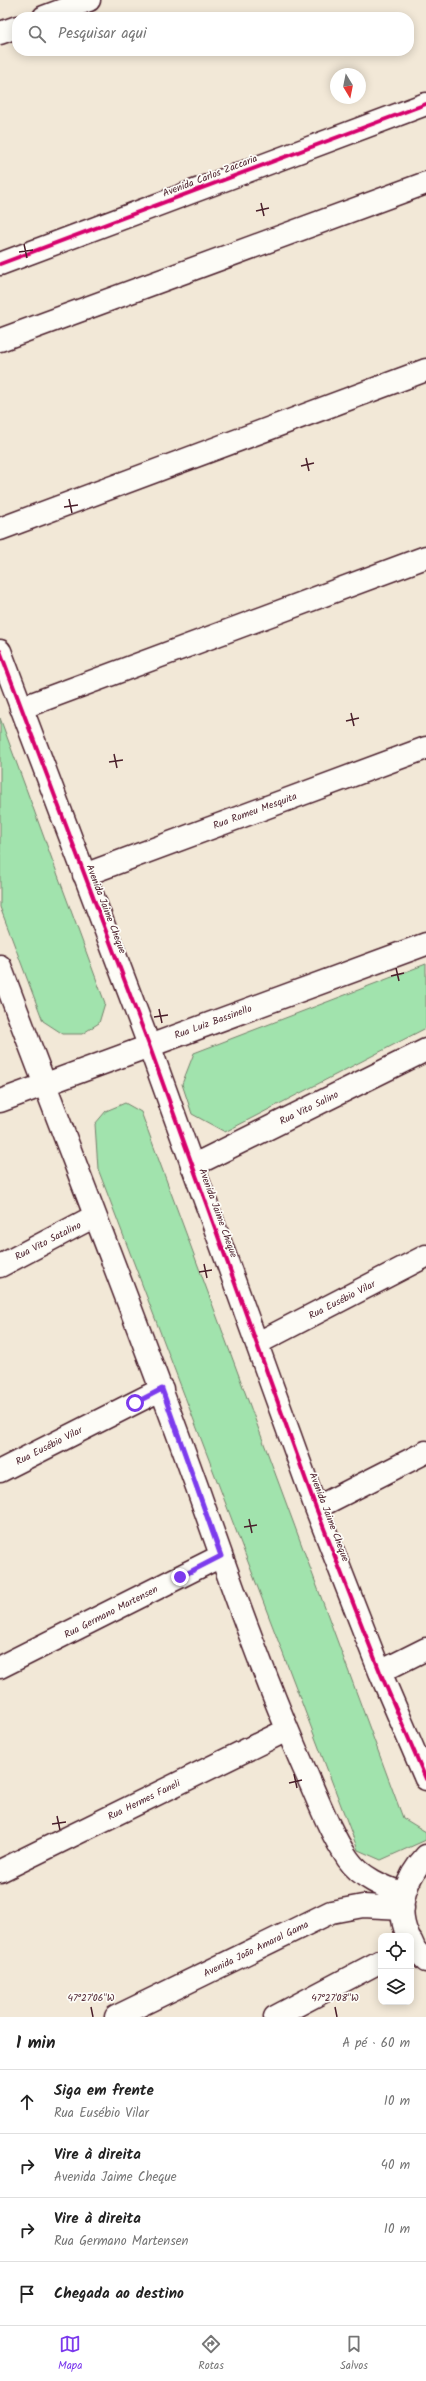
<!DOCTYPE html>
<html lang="pt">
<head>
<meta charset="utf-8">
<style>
	:root { --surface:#fff; --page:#f2f2f2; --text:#222; --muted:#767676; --line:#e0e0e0; --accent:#7c3aed }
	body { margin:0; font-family:Kalam,sans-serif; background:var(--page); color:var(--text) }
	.controls { position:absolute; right:12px; bottom:12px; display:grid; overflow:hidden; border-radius:8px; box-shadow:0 2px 10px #0003 }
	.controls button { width:36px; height:36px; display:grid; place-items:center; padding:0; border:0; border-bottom:1px solid var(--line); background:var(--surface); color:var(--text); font:20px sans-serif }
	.compass { position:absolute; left:330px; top:68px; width:36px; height:36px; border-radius:50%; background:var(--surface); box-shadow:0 2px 10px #0003; rotate:170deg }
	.stop { position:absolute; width:12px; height:12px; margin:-9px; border:3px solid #7c3aed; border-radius:50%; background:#fff }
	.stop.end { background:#7c3aed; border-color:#fff; box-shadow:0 1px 4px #0008 }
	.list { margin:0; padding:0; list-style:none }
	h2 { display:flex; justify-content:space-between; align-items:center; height:52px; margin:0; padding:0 16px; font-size:17px }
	h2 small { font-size:13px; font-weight:400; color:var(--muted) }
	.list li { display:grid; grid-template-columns:26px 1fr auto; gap:12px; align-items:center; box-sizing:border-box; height:64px; padding:0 16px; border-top:1px solid var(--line) }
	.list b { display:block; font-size:15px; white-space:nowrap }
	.list p { margin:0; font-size:13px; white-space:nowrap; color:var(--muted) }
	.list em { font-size:13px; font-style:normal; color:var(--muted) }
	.icon { flex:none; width:22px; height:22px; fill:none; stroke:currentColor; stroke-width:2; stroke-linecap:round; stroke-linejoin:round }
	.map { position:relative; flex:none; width:426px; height:2017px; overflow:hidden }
	.search { position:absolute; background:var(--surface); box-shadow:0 2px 10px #0003; left:12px; right:12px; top:12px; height:44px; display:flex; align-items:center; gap:10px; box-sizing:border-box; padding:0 14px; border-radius:16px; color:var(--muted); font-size:15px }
	.sheet { height:308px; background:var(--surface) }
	nav { display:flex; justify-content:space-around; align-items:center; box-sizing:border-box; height:56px; border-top:1px solid var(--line); background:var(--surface); font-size:11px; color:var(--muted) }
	nav a { display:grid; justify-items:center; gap:2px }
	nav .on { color:var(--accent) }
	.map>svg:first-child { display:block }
</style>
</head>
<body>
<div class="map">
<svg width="426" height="2017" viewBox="0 0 426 2017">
	<rect width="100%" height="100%" fill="#f2e8d7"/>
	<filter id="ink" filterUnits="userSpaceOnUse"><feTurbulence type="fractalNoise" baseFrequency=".025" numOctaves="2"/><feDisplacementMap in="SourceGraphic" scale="8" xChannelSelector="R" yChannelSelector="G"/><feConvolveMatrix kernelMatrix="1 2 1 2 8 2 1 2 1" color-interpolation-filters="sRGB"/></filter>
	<g filter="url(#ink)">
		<path fill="#a1e3ad" stroke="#76816c" d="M0,718L105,1003L99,1023L82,1034H63L43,1021L0,907Z
			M426,964V1028L225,1132L192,1114L182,1084L194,1053Z
			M125,1103L141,1112L403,1818L426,1832V1840L381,1860L358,1850L98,1169L95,1124L106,1111Z"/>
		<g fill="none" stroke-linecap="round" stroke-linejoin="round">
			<defs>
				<path id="minor" d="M44,17L89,0
					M0,33L17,27
					M0,264L426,104
					M0,340L426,183
					M0,529L426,370
					M0,651L149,1045L316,1508L380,1672L426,1779
					M21,708L426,557
					M84,875L426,748
					M0,966C65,1140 134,1312 197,1487C230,1581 263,1675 303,1766C317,1797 329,1831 348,1859C361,1878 384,1887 404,1894
					M0,1101L426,944
					M192,1166L426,1050
					M0,1266L95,1216
					M258,1343L426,1256
					M0,1471L162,1389
					M316,1508L426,1452
					M0,1667L221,1556
					M380,1672L426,1649
					M0,1871L287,1730
					M408,1936C395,1908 406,1877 426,1856
					M411,1941L415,1950L426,1961
					M116,2017L331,1912L363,1906L403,1908
					M275,2017L381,1961"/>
			</defs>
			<use href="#minor" stroke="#4a1f2b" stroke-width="25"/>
			<use href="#minor" stroke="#fdfcf7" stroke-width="22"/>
			<defs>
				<path id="cycleway" d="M0,264L426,104
					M0,651L149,1045L316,1508L380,1672L426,1779"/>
			</defs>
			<use href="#cycleway" stroke="#fdfcf7" stroke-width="6"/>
			<use href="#cycleway" stroke="#d6006c" stroke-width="4"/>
		</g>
	</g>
	<g fill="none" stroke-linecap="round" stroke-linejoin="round" filter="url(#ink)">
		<path stroke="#7c3aed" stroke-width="5" d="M135,1403L162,1389L221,1556L180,1577"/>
	</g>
	<path fill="none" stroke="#4a1f2b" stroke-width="1.5" d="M261,203L264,216M256,211L269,208M24,244L27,258M19,252L33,250M306,458L309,471M301,466L314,463M69,499L72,513M64,507L78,505M351,713L354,726M346,721L359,718M114,754L117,768M109,762L123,760M396,968L399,981M391,976L404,973M159,1009L162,1023M154,1017L168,1015M204,1264L207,1278M199,1272L212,1270M249,1519L252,1533M244,1527L257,1525M294,1774L297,1788M289,1783L302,1780M57,1816L60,1830M52,1824L66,1822M91,2007L93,2017M335,2007L337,2017"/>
	<g text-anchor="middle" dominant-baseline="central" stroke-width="3.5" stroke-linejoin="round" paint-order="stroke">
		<g font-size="10" fill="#4a1f2b" stroke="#fdfcf7">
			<text transform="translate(210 176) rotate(-21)">Avenida Carlos Zaccaria</text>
			<text transform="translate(255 811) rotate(-20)">Rua Romeu Mesquita</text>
			<text transform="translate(106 909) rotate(69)">Avenida Jaime Cheque</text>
			<text transform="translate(213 1022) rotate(-20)">Rua Luiz Bassinello</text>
			<text transform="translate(309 1108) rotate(-26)">Rua Vito Salino</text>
			<text transform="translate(218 1213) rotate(70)">Avenida Jaime Cheque</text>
			<text transform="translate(48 1241) rotate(-27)">Rua Vito Satalino</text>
			<text transform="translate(342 1300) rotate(-27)">Rua Eusébio Vilar</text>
			<text transform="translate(49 1446) rotate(-27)">Rua Eusébio Vilar</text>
			<text transform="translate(329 1517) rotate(69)">Avenida Jaime Cheque</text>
			<text transform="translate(111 1612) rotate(-27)">Rua Germano Martensen</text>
			<text transform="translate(144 1800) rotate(-26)">Rua Hermes Faneli</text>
			<text transform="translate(256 1949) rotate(-26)">Avenida João Amaral Gama</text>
		</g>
	</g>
	<g font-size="10" text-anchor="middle" fill="#4a1f2b" stroke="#fdfcf7" stroke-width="3.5" stroke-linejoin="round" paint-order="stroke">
		<text x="91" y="2001">47°27'06"W</text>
		<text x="335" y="2001">47°27'08"W</text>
	</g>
</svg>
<div class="controls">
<button><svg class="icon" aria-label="locate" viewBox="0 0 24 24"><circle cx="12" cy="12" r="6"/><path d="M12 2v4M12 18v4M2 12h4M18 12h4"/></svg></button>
<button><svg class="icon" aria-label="layers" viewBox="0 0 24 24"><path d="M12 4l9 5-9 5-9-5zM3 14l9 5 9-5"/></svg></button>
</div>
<svg class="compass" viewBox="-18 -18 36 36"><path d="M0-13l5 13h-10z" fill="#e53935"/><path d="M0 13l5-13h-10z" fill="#767676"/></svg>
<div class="stop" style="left:135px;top:1403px"></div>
<div class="stop end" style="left:180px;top:1577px"></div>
<div class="search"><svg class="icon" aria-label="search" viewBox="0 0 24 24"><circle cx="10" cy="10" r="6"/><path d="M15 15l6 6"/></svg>Pesquisar aqui</div>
</div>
<section class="sheet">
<h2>1 min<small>A pé · 60 m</small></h2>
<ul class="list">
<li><svg class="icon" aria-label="ahead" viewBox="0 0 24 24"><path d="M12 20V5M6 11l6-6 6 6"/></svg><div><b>Siga em frente</b><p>Rua Eusébio Vilar</p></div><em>10 m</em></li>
<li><svg class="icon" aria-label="right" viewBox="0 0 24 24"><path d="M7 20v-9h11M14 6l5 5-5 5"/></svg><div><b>Vire à direita</b><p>Avenida Jaime Cheque</p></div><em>40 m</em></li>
<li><svg class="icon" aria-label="right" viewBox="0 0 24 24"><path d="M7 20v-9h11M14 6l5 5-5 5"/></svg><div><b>Vire à direita</b><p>Rua Germano Martensen</p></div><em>10 m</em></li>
<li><svg class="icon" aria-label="arrive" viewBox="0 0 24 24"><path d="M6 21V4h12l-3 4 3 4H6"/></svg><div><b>Chegada ao destino</b></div></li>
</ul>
</section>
<nav>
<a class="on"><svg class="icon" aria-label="map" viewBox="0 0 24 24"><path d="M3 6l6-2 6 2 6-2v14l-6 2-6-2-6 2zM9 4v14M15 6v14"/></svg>Mapa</a>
<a><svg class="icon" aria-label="directions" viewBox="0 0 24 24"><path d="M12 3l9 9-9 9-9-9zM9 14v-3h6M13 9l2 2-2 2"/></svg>Rotas</a>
<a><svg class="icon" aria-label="saved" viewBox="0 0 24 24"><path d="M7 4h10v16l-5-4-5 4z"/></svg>Salvos</a>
</nav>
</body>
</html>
